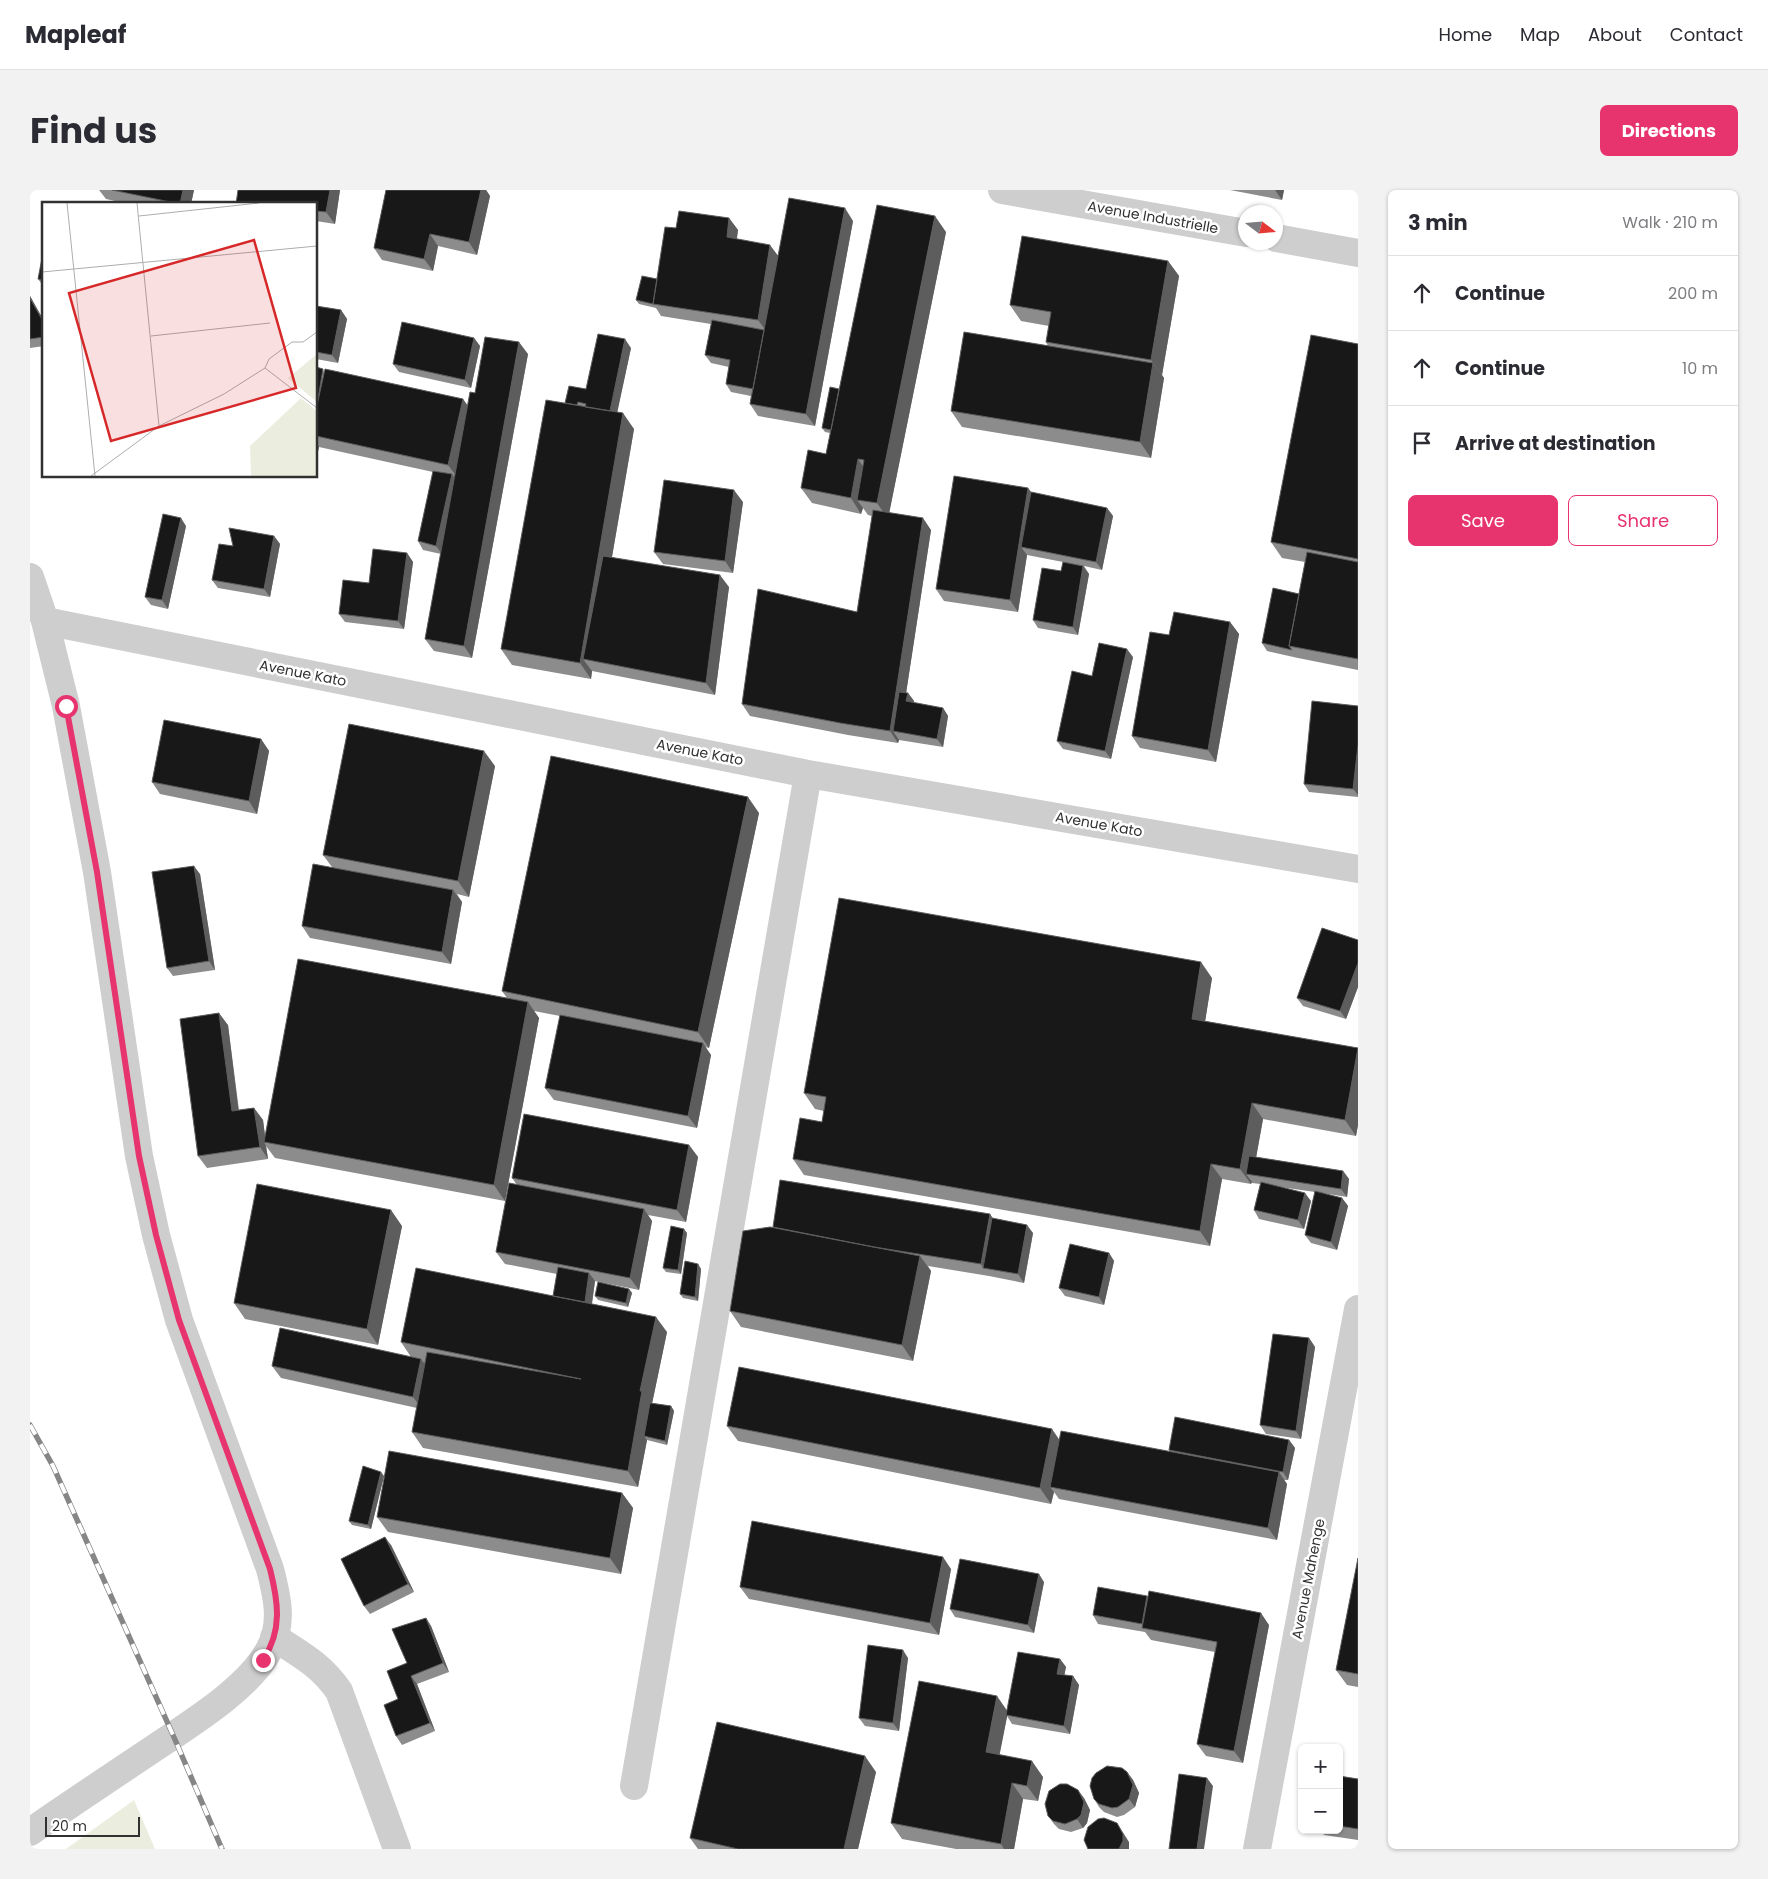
<!DOCTYPE html>
<html lang="en">
<head>
<meta charset="utf-8">
<style>
	:root { --surface:#fff; --page:#f2f2f3; --text:#2b2b33; --muted:#7c7c81; --line:#e1e1e2; --accent:#e7336e }
	body { margin:0; font-family:Poppins,sans-serif; background:var(--page); color:var(--text) }
	.controls { position:absolute; right:15px; bottom:15px; display:grid; overflow:hidden; border-radius:8px; box-shadow:0 1px 4px #0004 }
	.controls button { width:45px; height:45px; display:grid; place-items:center; padding:0; border:0; border-bottom:1px solid var(--line); background:var(--surface); color:var(--text); font:25px sans-serif }
	.compass { position:absolute; left:1208px; top:15px; width:45px; height:45px; border-radius:50%; background:var(--surface); box-shadow:0 1px 4px #0004; rotate:106deg }
	.scale { position:absolute; left:15px; bottom:12px; width:95px; box-sizing:border-box; padding-left:5px; border:2px solid #313131; border-top:0; font-size:14px; line-height:18px; white-space:nowrap; color:#313131; -webkit-text-stroke:4px #fff; paint-order:stroke }
	.stop { position:absolute; width:15px; height:15px; margin:-11px; border:4px solid #e7336e; border-radius:50%; background:#fff }
	.stop.end { background:#e7336e; border-color:#fff; box-shadow:0 1px 5px #0008 }
	.list { margin:0; padding:0; list-style:none }
	h2 { display:flex; justify-content:space-between; align-items:center; height:65px; margin:0; padding:0 20px; font-size:21px }
	h2 small { font-size:16px; font-weight:400; color:var(--muted) }
	.list li { display:grid; grid-template-columns:32px 1fr auto; gap:15px; align-items:center; box-sizing:border-box; height:75px; padding:0 20px; border-top:1px solid var(--line) }
	.list b { display:block; font-size:19px; white-space:nowrap }
	.list em { font-size:16px; font-style:normal; color:var(--muted) }
	.actions { display:flex; gap:10px; padding:15px 20px }
	.actions a { flex:1; padding:11px 0; border:1px solid var(--accent); border-radius:8px; text-align:center; font-size:18px; color:var(--accent) }
	.actions .main { background:var(--accent); color:#fff }
	.icon { flex:none; width:28px; height:28px; fill:none; stroke:currentColor; stroke-width:2; stroke-linecap:round; stroke-linejoin:round }
	.map { position:relative; flex:none; width:1328px; height:1659px; overflow:hidden; border-radius:8px }
	header { display:flex; align-items:center; gap:30px; box-sizing:border-box; height:70px; padding:0 25px; background:var(--surface); border-bottom:1px solid var(--line) }
	header strong { font-size:24px }
	nav { display:flex; gap:28px; margin-inline-start:auto; font-size:18px }
	.intro { display:flex; align-items:center; justify-content:space-between; box-sizing:border-box; height:120px; padding:0 30px }
	h1 { margin:0; font-size:35px }
	.button { padding:12px 22px; border-radius:8px; background:var(--accent); color:#fff; font-size:18px; font-weight:700 }
	main { display:flex; gap:30px; padding:0 30px }
	aside { flex:1; background:var(--surface); border-radius:8px; box-shadow:0 1px 4px #0004 }
	.map>svg:first-child { display:block }
</style>
</head>
<body>
<header>
<strong>Mapleaf</strong>
<nav><a>Home</a><a>Map</a><a>About</a><a>Contact</a></nav>
</header>
<div class="intro"><h1>Find us</h1><a class="button">Directions</a></div>
<main>
<div class="map">
<svg width="1328" height="1659" viewBox="0 0 1328 1659">
	<rect width="100%" height="100%" fill="#fff"/>
	<path fill="#ebeedf" d="M104,1610L125,1659H36Z"/>
	<g fill="none" stroke-linecap="round" stroke-linejoin="round">
		<path stroke="#cecece" stroke-width="28" d="M972,0L1216,43
			M1246,48L1328,63
			M0,387L15,431L36,516L67,682L109,966L126,1045L149,1130L240,1379C247,1406 254,1434 239,1460C218,1500 155,1537 117,1563C78,1589 39,1615 0,1642
			M15,431L778,584L1328,679
			M244,1447C271,1465 290,1474 309,1501L367,1659
			M604,1596L778,584
			M1227,1659L1328,1119"/>
		<defs>
			<path id="rail" d="M0,1235L23,1276L143,1545L192,1659"/>
		</defs>
		<use href="#rail" stroke="#868686" stroke-width="5.5"/>
		<use href="#rail" stroke="#fff" stroke-width="4" stroke-dasharray="11" stroke-linecap="butt"/>
	</g>
	<path fill="#8c8c8c" d="M69,0H164L161,14H99L76,9Z
		M310,0L305,34L286,31V14H206Z
		M356,0H456L460,6L447,65L408,56L403,81L352,70L344,58Z
		M1200,0H1254L1252,10Z
		M699,28L708,40L707,49L748,65L823,31L785,236L728,226L720,214L721,206L701,202L696,194L699,177L681,173L675,165L681,134L631,126L626,118L609,114L606,110L627,89L646,38Z
		M916,42L859,323L901,340L876,503H878L884,511V513L913,518L918,526L913,557L869,550L868,553L818,545L720,526L712,514L827,422L842,326L838,325L833,318L831,324L782,313L771,298L796,264L800,243L795,242L792,238L809,199Z
		M14,63V97L8,89Z
		M1138,71L1149,86L1132,185L1134,188L1121,268L932,237L921,221L1018,156L1016,152L1019,136L991,131L980,115Z
		M0,106L14,131V156L0,158Z
		M286,116L311,120L317,129L308,173L286,169Z
		M444,148L450,156L441,198L369,182L363,174Z
		M1328,154V480L1268,468L1237,461L1232,453L1269,403L1275,372L1252,368L1241,352Z
		M601,158L587,222L604,239L582,367L699,397L685,505L562,481L561,489L482,475L471,459L535,213L556,199Z
		M498,164L442,468L404,461L395,449L411,364L393,360L388,351L403,282L289,257L286,270V177L294,181L433,209L438,216L445,203Z
		M998,298L1001,302L1077,318L1083,326L1072,380L1054,376L1059,384L1048,445L1008,438L1003,430L1031,381L1033,372L997,365L988,422L914,411L906,399Z
		M713,312L703,383L633,374L624,362Z
		M156,336L138,419L121,415L115,407Z
		M244,346L250,354L240,407L188,398L182,390L203,356Z
		M377,363L383,372L374,439L315,432L309,424L339,393Z
		M1200,432L1209,444L1186,572L1110,558L1102,546L1139,445Z
		M1103,467L1081,569L1033,559L1027,551L1062,486Z
		M1328,516V607L1279,602L1274,594Z
		M231,549L239,561L227,624L130,604L122,592Z
		M465,576L439,707L427,704L432,712L421,774L280,748L272,736L302,677L293,665Z
		M729,623L679,858L675,857L681,865L667,938L524,910L515,898L530,826L504,821L509,828L475,1011L245,968L236,956L238,969L177,978L168,966L198,835L209,920L224,918L233,930L235,947L477,808L472,801Z
		M170,684L185,780L143,786L137,778Z
		M1328,750V797L1316,829L1273,816L1267,808Z
		M1182,788L1175,831L1328,858V935L1326,946L1233,929L1226,967L1313,981L1319,989L1317,1007L1292,1003L1312,1008L1318,1016L1307,1060L1281,1053L1275,1045L1285,1002L1250,997L1281,1011L1274,1039L1229,1029L1224,1020L1230,994L1222,993V992L1221,994L1192,989L1180,1056L774,985L763,969L792,932L794,921L785,919L774,903Z
		M659,955L668,967L656,1032L618,1025L622,1031L609,1100L570,1092L599,1099L602,1103L598,1117L568,1110L565,1106L568,1092L565,1091L562,1114L637,1142L622,1213L641,1216L644,1221L637,1255L617,1250L608,1297L393,1258L382,1242L387,1218L251,1188L242,1176L381,1167L371,1152L523,1106L527,1084L475,1074L466,1062L487,995L482,988Z
		M960,1024L962,1028L1003,1043L994,1093L959,1086L898,1076L901,1081L883,1171L711,1137L700,1121L743,1037Z
		M372,1036L348,1155L215,1129L204,1113Z
		M657,1043L651,1084L636,1082L633,1078Z
		M1079,1063L1084,1071L1074,1115L1035,1106L1029,1098Z
		M668,1074L671,1079L668,1111L653,1108L650,1104Z
		M1279,1148L1285,1157L1271,1249L1236,1244L1230,1235Z
		M697,1236L1029,1249L1140,1262L1139,1260L1259,1250L1265,1258L1258,1290H1254L1257,1294L1247,1350L1029,1309L1024,1302L1021,1314L708,1251Z
		M354,1286L341,1339L322,1335L319,1331Z
		M592,1303L603,1318L591,1384L358,1342L347,1327Z
		M361,1355L384,1402L340,1424L334,1416Z
		M1328,1368V1497L1317,1495L1306,1480Z
		M921,1379L909,1445L719,1409L710,1397Z
		M1014,1392L1004,1443L925,1427L920,1419Z
		M1117,1406L1118,1407L1239,1435L1213,1573L1176,1566L1167,1554L1185,1462L1121,1450L1115,1442L1068,1434L1063,1425Z
		M396,1428L401,1436L419,1482L387,1494L405,1541L372,1555L366,1546L368,1509L377,1473Z
		M878,1468L869,1541L835,1536L829,1528Z
		M1030,1469L1036,1477L1034,1485L1043,1486L1049,1495L1040,1544L982,1534L977,1526L969,1565L1013,1587L1008,1611L993,1609L984,1659H926L872,1649L861,1633Z
		M846,1582L828,1659H668L660,1648Z
		M1097,1582L1103,1590L1109,1603L1105,1617L1094,1625L1087,1627L1074,1622L1069,1617L1064,1609Z
		M1309,1586L1328,1589V1650L1294,1645L1291,1640H1309Z
		M1054,1608L1060,1620L1057,1633L1053,1638L1041,1642L1029,1639L1024,1634L1018,1626Z"/>
	<path fill="#5d5d5d" d="M153,0H164L161,14H150Z
		M300,0H310L305,34L296,22Z
		M451,0H456L460,6L447,65L439,52Z
		M1245,0H1254L1252,10Z
		M815,18L823,31L785,236L776,224Z
		M905,26L916,42L858,329L847,313Z
		M699,28L708,40L705,59L697,47Z
		M400,44L408,56L403,81L394,69Z
		M740,55L749,67L737,142L728,130Z
		M1138,71L1149,86L1132,185L1121,170Z
		M0,106L14,131V133L0,108Z
		M311,120L317,129L308,173L302,165Z
		M444,148L450,156L441,198L435,190Z
		M595,149L601,158L585,233L579,225Z
		M489,152L498,164L442,468L434,456Z
		M1123,173L1134,188L1121,268L1110,252Z
		M433,209L441,221L427,287L418,275Z
		M593,223L604,239L564,471L553,469L562,481L561,489L550,473Z
		M286,253L289,257L286,270Z
		M828,269L839,285L827,310L833,318L831,324L821,308Z
		M422,284L428,293L412,364L406,356Z
		M998,298L1007,310L991,357L997,365L988,422L980,410Z
		M704,300L713,312L703,383L695,371Z
		M1077,318L1083,326L1072,380L1066,372Z
		M151,328L156,336L138,419L132,410Z
		M893,328L901,340L870,543L863,541L869,550L868,553L860,541Z
		M244,346L250,354L240,407L234,399Z
		M377,363L383,372L374,439L368,431Z
		M1053,376L1059,384L1048,445L1043,437Z
		M690,385L699,397L685,505L676,493Z
		M1200,432L1209,444L1186,572L1178,560Z
		M1097,459L1103,467L1081,569L1075,561Z
		M878,503L884,511L882,520L876,511Z
		M913,518L918,526L913,557L907,549Z
		M231,549L239,561L227,624L219,611Z
		M1328,555V605L1323,599Z
		M454,561L465,576L439,707L428,691Z
		M718,607L729,623L679,858L668,842Z
		M164,676L170,684L185,780L179,771Z
		M423,700L432,712L421,774L412,762Z
		M1171,772L1182,788L1173,845L1162,829Z
		M1328,773V797L1316,829L1310,821Z
		M498,812L509,828L475,1011L464,995Z
		M189,823L198,835L210,933L202,921Z
		M673,853L681,865L667,938L658,926Z
		M1328,859V935L1326,946L1315,930Z
		M1222,913L1233,929L1223,985L1216,984L1222,992L1221,994L1210,979Z
		M224,918L233,930L236,953L234,952L236,956L238,969L230,957Z
		M659,955L668,967L656,1032L647,1020Z
		M1181,974L1192,989L1180,1056L1170,1041Z
		M1313,981L1319,989L1317,1007L1311,999Z
		M1275,1003L1281,1011L1274,1039L1268,1030Z
		M1312,1008L1318,1016L1307,1060L1301,1052Z
		M614,1019L622,1031L609,1100L600,1088Z
		M361,1020L372,1036L348,1155L337,1139Z
		M960,1024L968,1036L953,1078L951,1074Z
		M997,1035L1003,1043L994,1093L988,1084Z
		M654,1039L657,1043L651,1084L648,1080Z
		M1079,1063L1084,1071L1074,1115L1069,1107Z
		M890,1066L901,1081L883,1171L872,1155Z
		M668,1074L671,1079L668,1111L665,1107Z
		M559,1083L565,1091L560,1127L554,1118Z
		M599,1099L602,1103L598,1117L596,1113Z
		M626,1127L637,1142L622,1214L614,1246L617,1250L608,1297L598,1281L610,1201Z
		M1279,1148L1285,1157L1271,1249L1266,1241Z
		M391,1169L400,1181L392,1219L383,1207Z
		M641,1216L644,1221L637,1255L635,1251Z
		M1022,1239L1033,1255L1020,1297L1024,1302L1021,1314L1010,1298Z
		M1259,1250L1265,1258L1258,1290L1253,1282Z
		M351,1282L354,1286L341,1339L338,1335Z
		M1249,1282L1257,1294L1247,1350L1238,1338Z
		M592,1303L603,1318L591,1384L580,1368Z
		M355,1347L361,1355L384,1402L378,1394Z
		M913,1367L921,1379L909,1445L900,1433Z
		M1009,1384L1014,1392L1004,1443L998,1435Z
		M1117,1406L1123,1414L1114,1438L1112,1434Z
		M1231,1423L1239,1435L1213,1573L1204,1561Z
		M396,1428L401,1436L419,1482L413,1473Z
		M873,1460L878,1468L869,1541L863,1533Z
		M1030,1469L1036,1477L1033,1492L1027,1484Z
		M381,1486L387,1494L405,1541L400,1533Z
		M1043,1486L1049,1495L1040,1544L1034,1536Z
		M967,1506L978,1522L967,1578L956,1562Z
		M835,1566L846,1582L828,1659H814Z
		M1002,1571L1013,1587L1008,1611L997,1596Z
		M1097,1582L1103,1590L1109,1603L1105,1617L1099,1609Z
		M1177,1588L1183,1596L1174,1659H1167Z
		M982,1593L993,1609L984,1659H974L971,1654Z
		M1048,1600L1054,1608L1060,1620L1057,1633L1053,1638L1047,1629Z
		M1087,1633L1099,1652V1659H1089Z"/>
	<path fill="#181818" stroke="#5d5d5d" d="M82,0H153L150,14Z
		M208,0H300L296,22L286,21V14H244L239,13V14H206Z
		M356,0H451L439,52L400,44L394,69L344,58Z
		M759,8L815,18L776,224L720,214Z
		M847,15L905,26L847,313L827,310L834,270L828,269L821,308L771,298L778,260L796,264Z
		M649,21L699,28L697,47L740,55L728,130L623,114L635,37L646,38Z
		M992,46L1138,71L1121,170L1016,152L1021,122L980,115Z
		M13,63H14V90L8,89Z
		M612,86L627,89L623,114L606,110Z
		M0,108L14,133V147L0,149Z
		M286,116L311,120L302,165L286,162Z
		M682,130L734,140L723,199L696,194L700,170L675,165Z
		M372,132L444,148L435,190L363,174Z
		M934,142L1123,173L1110,252L921,221Z
		M568,144L595,149L580,221L555,217L556,214L548,212L547,215L535,213L539,196L556,199Z
		M1281,145L1328,154V369L1241,352Z
		M455,147L489,152L434,456L395,449L440,202L445,203Z
		M286,177L293,179L287,215L295,179L433,209L418,275L286,246Z
		M800,197L809,199L801,240L792,238Z
		M516,210L593,223L550,473L471,459Z
		M403,281L422,284L406,356L388,351Z
		M924,286L998,298L980,410L906,399Z
		M634,290L704,300L695,371L624,362Z
		M1001,302L1077,318L1066,372L991,357Z
		M843,320L893,328L860,541L810,533L712,514L728,399L827,422Z
		M133,324L151,328L132,410L115,407Z
		M199,338L244,346L234,399L182,390L189,354L203,356Z
		M343,359L377,363L368,431L309,424L313,390L339,393Z
		M1277,362L1328,372V469L1259,456Z
		M573,366L690,385L676,493L553,469Z
		M1033,372L1053,376L1043,437L1003,430L1012,378L1031,381Z
		M1243,398L1269,404L1259,456L1262,460L1232,453Z
		M1144,422L1200,432L1178,560L1102,546L1120,442L1139,445Z
		M1069,453L1097,459L1075,561L1027,551L1042,481L1062,486Z
		M869,502L878,503L876,511L913,518L907,549L863,541Z
		M1282,511L1328,516V555L1323,599L1274,594Z
		M134,530L231,549L219,611L122,592Z
		M319,534L454,561L428,691L293,665Z
		M521,566L718,607L668,842L472,801Z
		M283,674L423,700L412,762L272,736Z
		M164,676L179,771L137,778L122,682Z
		M809,708L1171,772L1162,829L1328,858L1315,930L1222,913L1210,979L1181,974L1170,1041L763,969L770,928L792,932L796,907L774,903Z
		M1292,738L1328,750V773L1310,821L1267,808Z
		M268,769L498,812L464,995L234,952Z
		M189,823L202,921L224,918L230,957L168,966L150,829Z
		M530,825L673,853L658,926L515,898Z
		M494,924L659,955L647,1020L482,988Z
		M1219,966L1313,981L1311,999L1216,984Z
		M750,990L960,1024L951,1074L844,1057L743,1037Z
		M1231,992L1275,1003L1268,1030L1224,1020Z
		M479,993L614,1019L600,1088L466,1062Z
		M227,994L361,1020L337,1139L204,1113Z
		M1285,1001L1312,1008L1301,1052L1275,1045Z
		M962,1028L997,1035L988,1084L953,1078Z
		M641,1036L654,1039L648,1080L633,1078Z
		M740,1037L890,1066L872,1155L700,1121L713,1041Z
		M1040,1054L1079,1063L1069,1107L1029,1098Z
		M655,1071L668,1074L665,1107L650,1104Z
		M528,1077L559,1083L555,1112L523,1106Z
		M386,1078L626,1127L610,1201H612L598,1281L382,1242L397,1162L551,1189L371,1152Z
		M568,1092L599,1099L596,1113L565,1106Z
		M250,1138L391,1169L383,1207L242,1176Z
		M1243,1144L1279,1148L1266,1241L1230,1235Z
		M709,1177L1022,1239L1010,1298L697,1236Z
		M620,1213L641,1216L635,1251L614,1246Z
		M1145,1227L1259,1250L1253,1282L1139,1260Z
		M1031,1241L1249,1282L1238,1338L1020,1297Z
		M359,1261L592,1303L580,1368L347,1327Z
		M333,1276L351,1282L338,1335L319,1331Z
		M722,1331L913,1367L900,1433L710,1397Z
		M355,1347L378,1394L334,1416L311,1369Z
		M1328,1368V1484L1306,1480Z
		M930,1369L1009,1384L998,1435L920,1419Z
		M1068,1397L1117,1406L1112,1434L1063,1425Z
		M1119,1401L1231,1423L1204,1561L1167,1554L1187,1452L1112,1438Z
		M396,1428L413,1473L381,1486L400,1533L366,1546L354,1515L368,1509L357,1481L377,1473L362,1439Z
		M838,1455L873,1460L863,1533L829,1528Z
		M988,1462L1030,1469L1027,1484L1043,1486L1034,1536L976,1525Z
		M889,1491L967,1506L956,1562L1002,1571L997,1596L982,1593L971,1654L861,1633Z
		M687,1532L835,1566L814,1659H708L660,1648Z
		M1077,1576L1092,1578L1097,1582L1103,1595L1099,1609L1088,1617L1082,1618L1069,1614L1064,1609L1060,1596L1062,1588L1066,1583Z
		M1149,1584L1177,1588L1167,1659H1139Z
		M1309,1586L1328,1589V1639L1309,1636Z
		M1030,1594H1037L1048,1600L1054,1612L1051,1625L1047,1629L1035,1634L1023,1631L1018,1626L1015,1614L1019,1601Z
		M1074,1628L1087,1633L1093,1644V1651L1089,1659H1058L1054,1650L1058,1637L1068,1629Z"/>
	<g fill="none" stroke-linecap="round" stroke-linejoin="round">
		<path stroke="#e7336e" stroke-width="6" d="M36,516L67,682L109,966L126,1045L149,1130L240,1379C248,1411 253,1440 233,1470"/>
	</g>
	<g text-anchor="middle" dominant-baseline="central" stroke-width="5" stroke-linejoin="round" paint-order="stroke">
		<g font-size="14" fill="#313131" stroke="#fff">
			<text transform="translate(1123 27) rotate(10)">Avenue Industrielle</text>
			<text transform="translate(273 483) rotate(11)">Avenue Kato</text>
			<text transform="translate(670 562) rotate(11)">Avenue Kato</text>
			<text transform="translate(1069 634) rotate(10)">Avenue Kato</text>
			<text transform="translate(1278 1389) rotate(-79)">Avenue Mahenge</text>
		</g>
	</g>
	<g transform="translate(12 12)">
		<rect width="275" height="275" fill="#fff"/>
		<path d="M275,152V200L246,176ZM259,196L275,209V274H209L208,244Z" fill="#ebeedf"/>
		<path fill="none" stroke="#adadad" stroke-width="1" d="M25,1L53,274M95,1L117,224M97,14L217,1M0,70L275,44M109,134L228,121M223,166L227,157L250,140H261L275,130M223,166L275,206M49,274L117,224L182,192L223,166"/>
		<path fill="#d62828" fill-opacity="0.15" stroke="#d62828" stroke-width="2.5" d="M212,38L254,186L69,239L27,91Z"/>
		<rect width="275" height="275" fill="none" stroke="#313131" stroke-width="2.5"/>
	</g>
</svg>
<div class="controls">
<button>+</button>
<button>−</button>
</div>
<svg class="compass" viewBox="-18 -18 36 36"><path d="M0-13l5 13h-10z" fill="#e53935"/><path d="M0 13l5-13h-10z" fill="#7c7c81"/></svg>
<div class="scale">20 m</div>
<div class="stop" style="left:36px;top:516px"></div>
<div class="stop end" style="left:233px;top:1470px"></div>
</div>
<aside>
<h2>3 min<small>Walk · 210 m</small></h2>
<ul class="list">
<li><svg class="icon" aria-label="ahead" viewBox="0 0 24 24"><path d="M12 20V5M6 11l6-6 6 6"/></svg><div><b>Continue</b></div><em>200 m</em></li>
<li><svg class="icon" aria-label="ahead" viewBox="0 0 24 24"><path d="M12 20V5M6 11l6-6 6 6"/></svg><div><b>Continue</b></div><em>10 m</em></li>
<li><svg class="icon" aria-label="arrive" viewBox="0 0 24 24"><path d="M6 21V4h12l-3 4 3 4H6"/></svg><div><b>Arrive at destination</b></div></li>
</ul>
<div class="actions"><a class="main">Save</a><a>Share</a></div>
</aside>
</main>
</body>
</html>
